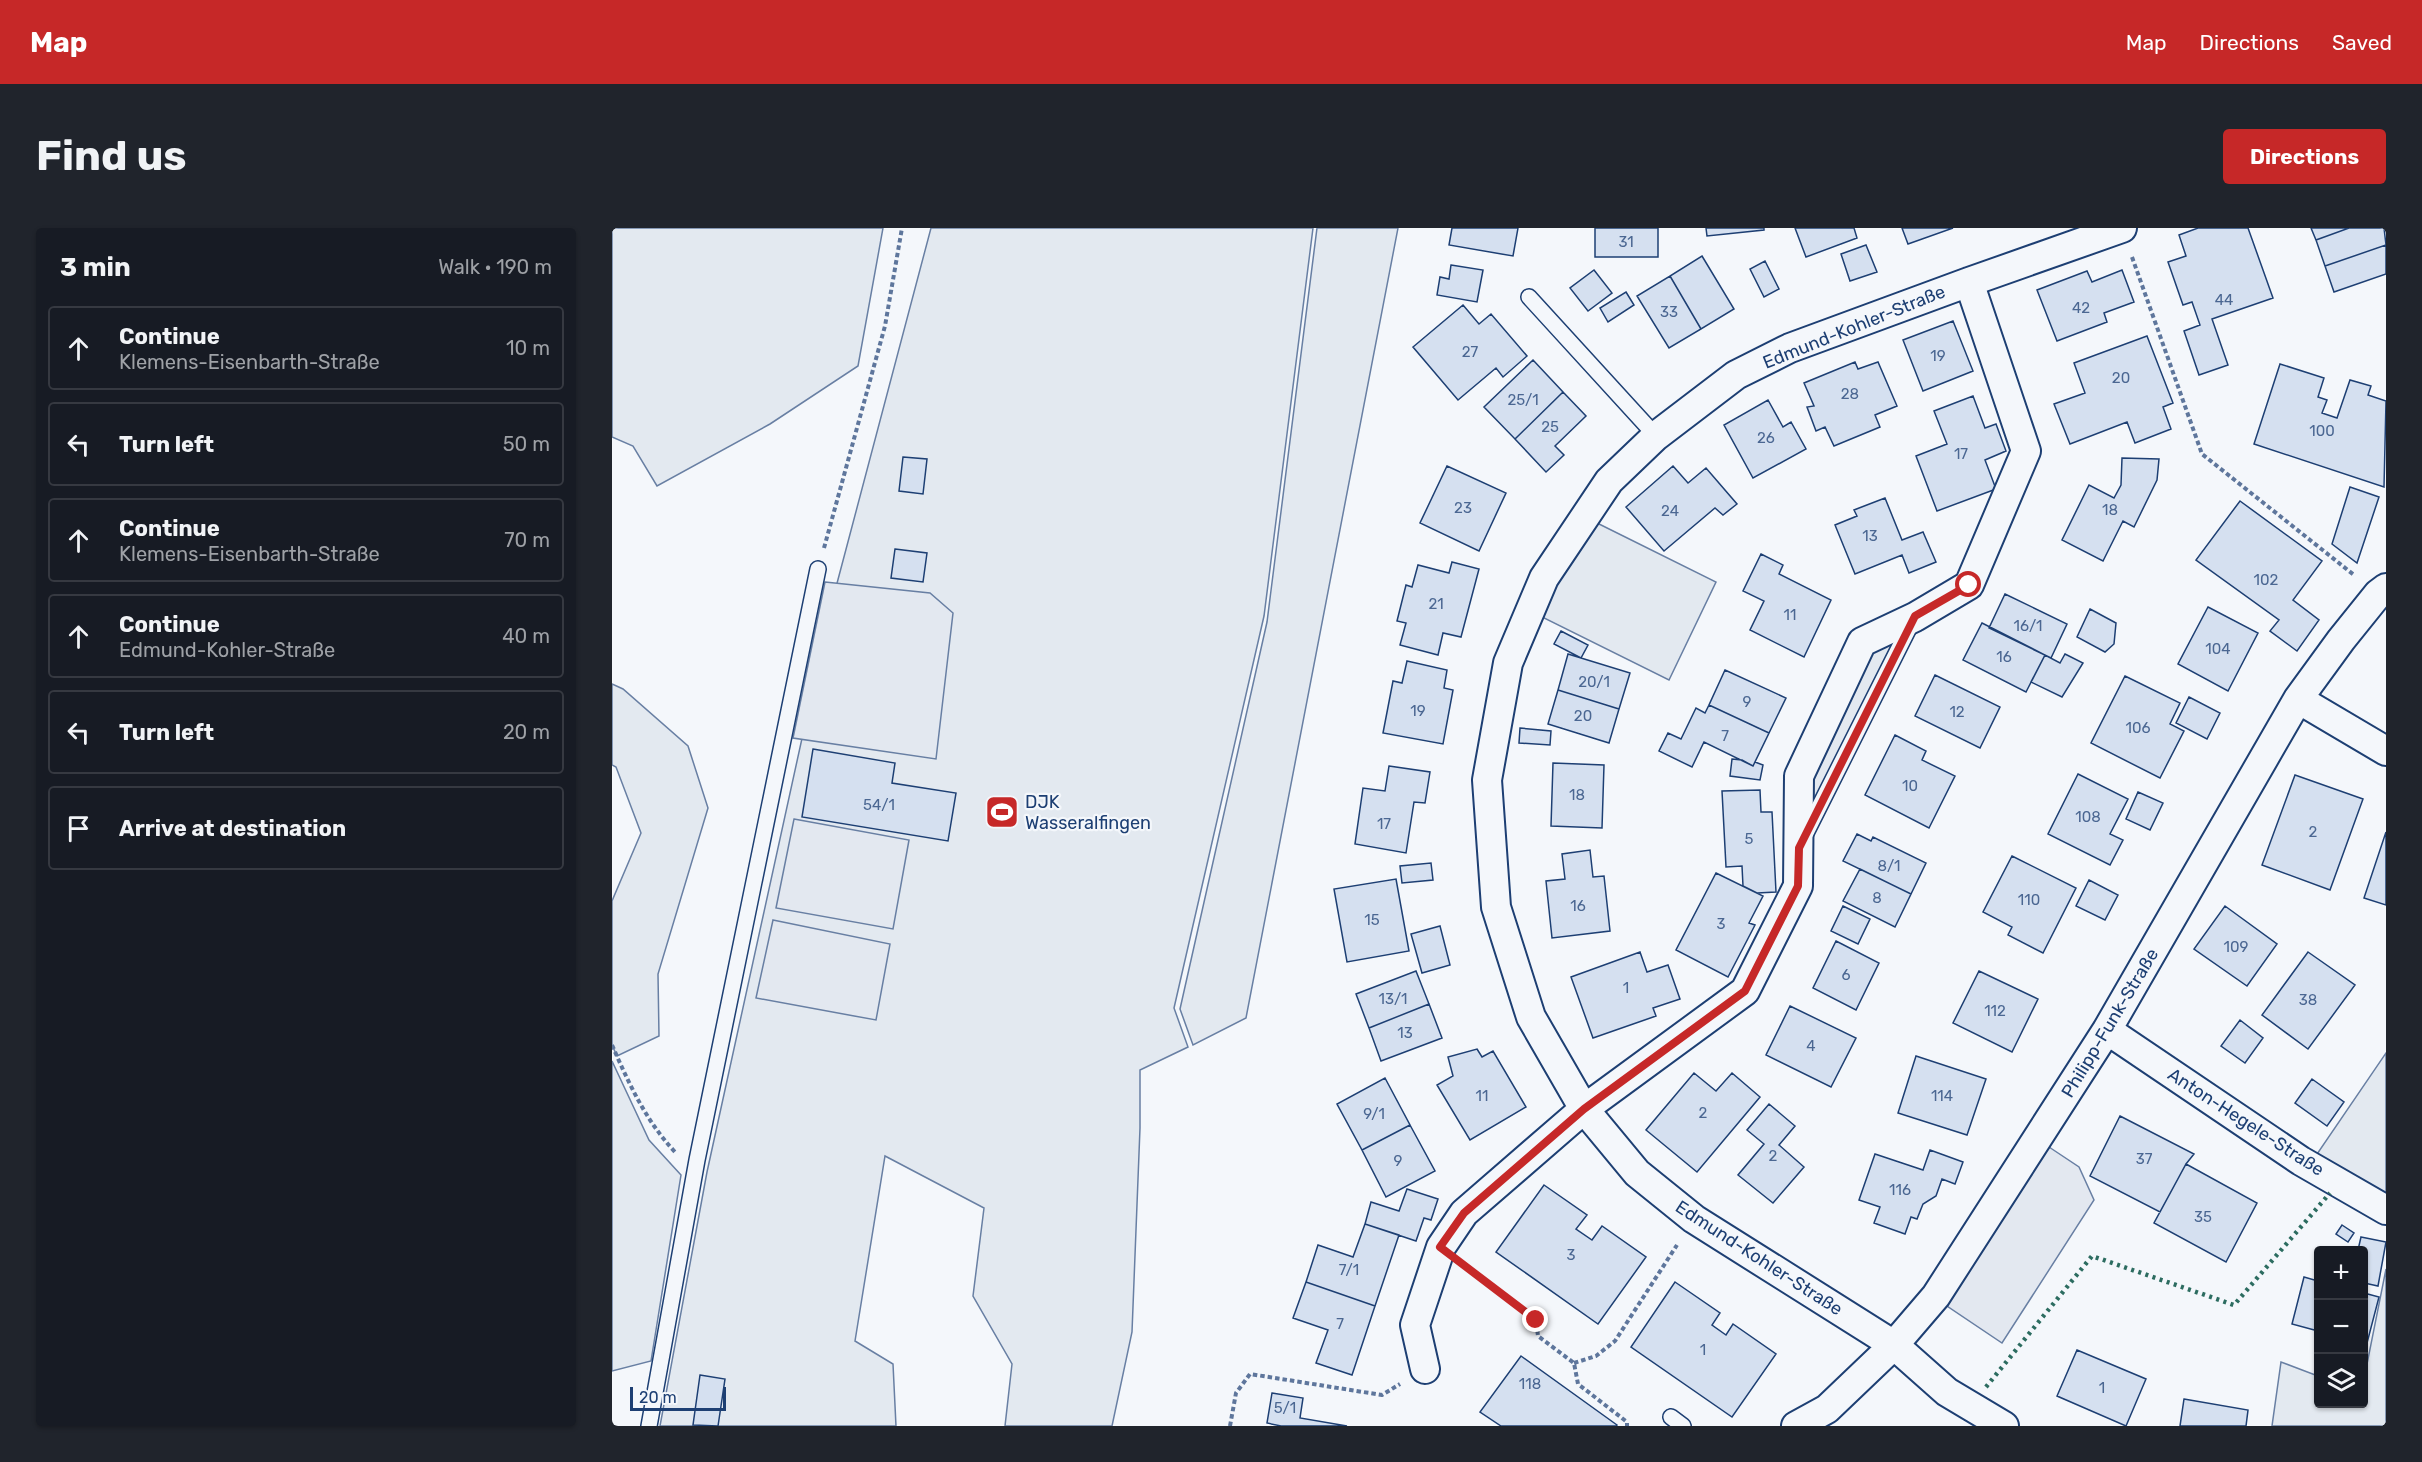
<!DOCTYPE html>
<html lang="en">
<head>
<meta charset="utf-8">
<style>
	:root { --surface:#171b24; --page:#20242c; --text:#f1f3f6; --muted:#9ea1a6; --line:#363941; --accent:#c62828 }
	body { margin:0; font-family:Rubik,sans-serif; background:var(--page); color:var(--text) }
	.controls { position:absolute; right:18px; bottom:18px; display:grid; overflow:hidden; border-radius:6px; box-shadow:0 2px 4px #0004 }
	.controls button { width:54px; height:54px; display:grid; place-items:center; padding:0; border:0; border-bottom:2px solid var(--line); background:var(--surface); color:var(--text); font:30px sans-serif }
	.scale { position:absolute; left:18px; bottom:15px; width:96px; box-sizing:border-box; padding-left:6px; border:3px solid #1d3f73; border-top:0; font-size:16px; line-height:21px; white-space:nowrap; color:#1d3f73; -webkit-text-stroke:4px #f4f7fb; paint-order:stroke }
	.stop { position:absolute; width:18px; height:18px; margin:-14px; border:4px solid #c62828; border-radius:50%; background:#fff }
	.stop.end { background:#c62828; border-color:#fff; box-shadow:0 2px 6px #0008 }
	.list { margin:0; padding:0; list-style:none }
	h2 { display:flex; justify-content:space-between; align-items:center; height:78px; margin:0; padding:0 24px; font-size:26px }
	h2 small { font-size:20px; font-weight:400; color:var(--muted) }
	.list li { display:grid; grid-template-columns:39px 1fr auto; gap:18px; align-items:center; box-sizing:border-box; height:84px; margin:0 12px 12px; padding:0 12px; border:2px solid var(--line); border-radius:6px }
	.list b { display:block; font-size:22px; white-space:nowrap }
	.list p { margin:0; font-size:20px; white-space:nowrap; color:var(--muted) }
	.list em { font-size:20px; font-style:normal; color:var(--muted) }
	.icon { flex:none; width:33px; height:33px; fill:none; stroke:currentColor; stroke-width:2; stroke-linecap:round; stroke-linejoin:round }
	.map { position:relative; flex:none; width:1774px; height:1198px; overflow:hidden; border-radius:6px }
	header { display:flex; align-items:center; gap:36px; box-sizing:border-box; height:84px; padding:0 30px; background:var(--accent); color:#fff }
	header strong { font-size:28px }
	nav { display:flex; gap:33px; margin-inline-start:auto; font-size:21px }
	.intro { display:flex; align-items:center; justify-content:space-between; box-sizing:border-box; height:144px; padding:0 36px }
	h1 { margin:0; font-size:42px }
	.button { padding:15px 27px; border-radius:6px; background:var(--accent); color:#fff; font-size:21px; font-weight:700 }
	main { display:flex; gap:36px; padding:0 36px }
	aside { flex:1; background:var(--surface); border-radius:6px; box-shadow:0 2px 4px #0004 }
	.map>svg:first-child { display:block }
</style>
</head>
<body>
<header>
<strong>Map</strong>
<nav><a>Map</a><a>Directions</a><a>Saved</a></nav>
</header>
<div class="intro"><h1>Find us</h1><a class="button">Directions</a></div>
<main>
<aside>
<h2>3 min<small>Walk · 190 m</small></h2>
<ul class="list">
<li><svg class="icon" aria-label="ahead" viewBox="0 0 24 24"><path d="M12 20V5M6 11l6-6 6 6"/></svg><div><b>Continue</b><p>Klemens-Eisenbarth-Straße</p></div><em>10 m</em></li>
<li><svg class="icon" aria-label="left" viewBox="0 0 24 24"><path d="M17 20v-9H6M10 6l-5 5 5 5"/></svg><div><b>Turn left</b></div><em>50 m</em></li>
<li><svg class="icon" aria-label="ahead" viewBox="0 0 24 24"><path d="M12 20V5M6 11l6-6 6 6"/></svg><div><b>Continue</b><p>Klemens-Eisenbarth-Straße</p></div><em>70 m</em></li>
<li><svg class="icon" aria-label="ahead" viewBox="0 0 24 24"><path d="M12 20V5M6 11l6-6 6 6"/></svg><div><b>Continue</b><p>Edmund-Kohler-Straße</p></div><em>40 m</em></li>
<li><svg class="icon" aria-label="left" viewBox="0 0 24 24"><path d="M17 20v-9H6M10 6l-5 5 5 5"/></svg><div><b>Turn left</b></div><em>20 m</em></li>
<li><svg class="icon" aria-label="arrive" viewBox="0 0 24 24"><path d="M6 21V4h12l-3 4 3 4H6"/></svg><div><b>Arrive at destination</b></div></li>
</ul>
</aside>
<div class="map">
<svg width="1774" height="1198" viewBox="0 0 1774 1198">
	<rect width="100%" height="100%" fill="#f4f7fb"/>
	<path fill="#e3e9f0" stroke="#687fa3" stroke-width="1.5" d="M0,0H271L246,138L158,196L45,258L21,218L0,209Z
		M319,0H701L652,388L562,780L576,819L528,842V900L520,1104L500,1198H393L400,1136L361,1068L372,980L273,928L243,1113L281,1136L284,1198H48L95,944L219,378Z
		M705,0H786L634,790L581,817L568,781L655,394Z
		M979,292L1104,354L1057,452L926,387Z
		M1303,389L1187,620V548L1250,414Z
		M0,456L11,461L76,518L96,580L46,746L47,808L5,828L0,817V673L29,605L4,539L0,537Z
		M1774,825V973L1703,929Z
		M0,833L37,912L69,947L39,1133L0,1143Z
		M1774,1041V1198H1660L1669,1134L1706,1148V1176H1752V1151Z"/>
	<path fill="#e3e8f0" stroke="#687fa3" stroke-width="1.5" d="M213,354L318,365L341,385L324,531L181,510Z
		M182,591L297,612L281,701L164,680Z
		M161,692L278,716L264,792L144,770Z
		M1434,917L1467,939L1482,972L1390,1115L1332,1076Z"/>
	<path fill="#d5e0f0" stroke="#1d3f73" stroke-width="1.5" d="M840,0H906L901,28L837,17Z
		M983,0H1046V29H983Z
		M1094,0H1152V2L1095,8Z
		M1183,0H1242L1245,10L1194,29Z
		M1290,0H1341L1296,16Z
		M1586,0H1636L1661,70L1600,91L1616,137L1587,147L1572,103L1588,97L1580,74L1571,77L1556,34L1574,28L1567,7Z
		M1699,0H1737L1704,12Z
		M1737,0H1772L1774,17L1713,38L1704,12Z
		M1254,17L1265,44L1238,53L1229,26Z
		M1774,17V46L1722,64L1713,38Z
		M1090,28L1122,81L1089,101L1058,48Z
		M1153,33L1167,61L1152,69L1138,41Z
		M839,37L871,42L865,74L825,67L828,49L837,51Z
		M982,42L1000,65L976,83L958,60Z
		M1510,42L1522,74L1492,85L1495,94L1445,113L1425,62L1475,43L1480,54Z
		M1058,48L1089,101L1057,120L1025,68Z
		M1014,64L1022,77L996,94L988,80Z
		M851,77L867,96L879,86L915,128L891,149L884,140L846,172L801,119Z
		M1341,93L1361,143L1311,163L1291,112Z
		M1535,108L1561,175L1551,179L1559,201L1523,215L1515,194L1458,216L1442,176L1473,165L1462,135Z
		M921,132L951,164L903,211L872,179Z
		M1243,134L1246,141L1266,134L1285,178L1263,187L1268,199L1222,218L1213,199L1204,203L1195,179L1202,178L1192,155Z
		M1668,136L1712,150L1706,169L1715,172L1710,185L1725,190L1738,152L1759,158L1756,167L1774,173L1772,259L1642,216Z
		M951,164L974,188L943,218L952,227L934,244L903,211Z
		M1361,168L1373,200L1384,196L1394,223L1373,232L1384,261L1325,283L1304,228L1335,216L1322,183Z
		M1156,172L1171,199L1179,194L1194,221L1141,250L1112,197Z
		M291,229L315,231L311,266L287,263Z
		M1510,230L1547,231L1545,252L1522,299L1511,293L1491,333L1450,312L1477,257L1502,270L1509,257Z
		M835,238L894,265L867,323L808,295Z
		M1061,238L1076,255L1094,240L1125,276L1111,287L1103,280L1052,323L1014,279Z
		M1738,259L1767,269L1745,335L1720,316Z
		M1273,270L1290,312L1311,304L1324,334L1297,345L1290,327L1243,346L1223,297L1245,288L1242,282Z
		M1628,273L1710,333L1681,372L1707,392L1685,423L1658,403L1667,392L1584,332Z
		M283,321L315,325L311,354L279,350Z
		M1149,326L1171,337L1167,346L1219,372L1192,429L1138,402L1152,373L1131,363Z
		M840,334L867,341L849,409L831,405L826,427L788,417L794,395L785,393L794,357L800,359L806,337L837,345Z
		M1393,366L1455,396L1439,430L1377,400Z
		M1596,379L1646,405L1616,463L1566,436Z
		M1478,381L1504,395L1502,416L1493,424L1465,409Z
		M1370,395L1433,427L1414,464L1351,432Z
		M949,403L976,417L969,430L942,416Z
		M956,426L1018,445L1007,481L946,462Z
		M1453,426L1471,435L1450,469L1419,454L1433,427L1448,435Z
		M795,433L835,442L832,460L841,462L831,516L771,505L781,453L790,455Z
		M1113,442L1174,470L1157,505L1097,477Z
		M1323,447L1388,479L1368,520L1303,488Z
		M1513,448L1568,475L1558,496L1572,503L1548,550L1479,515Z
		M946,462L1007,481L997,515L936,496Z
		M1577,469L1608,485L1595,511L1564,495Z
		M1097,477L1157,505L1141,538L1092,514L1080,539L1047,523L1056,505L1069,511L1084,480L1093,485Z
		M908,500L939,503L938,517L907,515Z
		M1283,507L1314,523L1310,532L1343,548L1317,600L1253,567Z
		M201,521L283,535L280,555L344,565L336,613L190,589Z
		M1120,531L1130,532L1141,538L1143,534L1151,537L1148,552L1118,548Z
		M941,535L992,537L990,600L939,598Z
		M777,538L818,544L813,575L802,574L794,625L743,616L751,560L773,563Z
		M1466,546L1516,571L1498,606L1511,612L1498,637L1436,606Z
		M1683,547L1751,571L1718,662L1650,637Z
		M1148,562L1149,584H1160L1164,664L1145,665L1131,658L1130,638L1114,639L1110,563Z
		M1526,564L1551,575L1538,602L1514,591Z
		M1774,604V677L1752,670Z
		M1245,606L1259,613L1261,609L1314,635L1299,666L1231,633Z
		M978,622L981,649L992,648L998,703L940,710L934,653L953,651L950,626Z
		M1400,628L1464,660L1431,725L1396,707L1400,699L1371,684Z
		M819,635L821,652L790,655L788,638Z
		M1248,641L1299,666L1283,699L1231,673Z
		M1104,645L1151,668L1137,695L1143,697L1116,749L1064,722Z
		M784,651L797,723L735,734L722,661Z
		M1477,652L1506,667L1493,692L1464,678Z
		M1231,678L1258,691L1246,716L1219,703Z
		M1613,678L1665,716L1635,758L1582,721Z
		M828,698L838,737L810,745L799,706Z
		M1224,713L1267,735L1244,782L1201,760Z
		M1028,724L1035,744L1056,737L1068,771L1041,780L1044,788L981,810L959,749Z
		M1696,724L1743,757L1696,821L1650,787Z
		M804,743L817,776L757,800L744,766Z
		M1367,743L1426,771L1400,824L1341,795Z
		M817,776L830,810L769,833L757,800Z
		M1178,778L1244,810L1219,859L1154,827Z
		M1628,792L1651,810L1633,835L1609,818Z
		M865,821L870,829L881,823L914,879L858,912L825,857L841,848L836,829Z
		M1304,828L1374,851L1355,907L1286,885Z
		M1082,845L1104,863L1120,845L1148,869L1085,944L1034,902Z
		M773,850L798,897L750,922L725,876Z
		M1700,851L1732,874L1715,898L1683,875Z
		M1157,876L1183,898L1167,917L1192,939L1161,975L1126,947L1152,916L1135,902Z
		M1508,888L1582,926L1574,936L1548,984L1478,948Z
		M798,897L823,943L774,969L750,922Z
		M1318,922L1351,934L1343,956L1330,951L1324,968L1311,976L1305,991L1299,989L1293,1006L1262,995L1268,979L1247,972L1263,926L1311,942Z
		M1574,936L1645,975L1614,1034L1542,995Z
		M932,957L975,987L964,1001L980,1012L990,998L1034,1029L986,1096L884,1024Z
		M795,961L826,971L819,992L812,990L804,1013L753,996L759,974L787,983Z
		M753,996L787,1007L763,1078L694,1054L706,1017L741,1029Z
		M1730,997L1742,1005L1736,1014L1724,1006Z
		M1749,1009L1774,1014L1766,1058L1752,1055V1022H1746Z
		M1692,1049L1706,1053V1103L1680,1096Z
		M694,1054L763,1078L740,1147L704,1135L716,1102L681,1090Z
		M1063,1054L1108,1085L1100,1097L1114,1107L1121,1096L1164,1126L1120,1189L1019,1119Z
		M1752,1065L1767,1069L1755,1115H1752Z
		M1465,1122L1534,1151L1514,1198L1445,1168Z
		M909,1128L1005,1197L1004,1198H889L868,1184Z
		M88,1147L113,1151L106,1198L81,1197Z
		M660,1165L691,1170L688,1190L735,1198H669L655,1195Z
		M1572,1171L1636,1182L1634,1198H1568Z"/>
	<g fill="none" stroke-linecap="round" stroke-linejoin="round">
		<defs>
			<path id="service" d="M917,69L1044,208
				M1192,609L1301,392
				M1059,1189L1071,1198
				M37,1198L85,932L206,341"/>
			<path id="minor" d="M1686,471L1774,523
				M1495,802L1689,933L1774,982
				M813,1141L803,1097L829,1019L852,985L972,881L1133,763L1186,658L1187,548L1250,414L1303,389L1357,357L1414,223L1357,54
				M1184,1198L1215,1181L1282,1117L1324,1068L1495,802L1686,471L1729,412L1766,366L1774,360
				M1392,1198L1335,1164L1282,1117L1082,991L1025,945L972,881L919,789L884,679L875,552L896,435L932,350L997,253L1044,208L1124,147L1178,120L1357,54L1510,0"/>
		</defs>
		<use href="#service" stroke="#1d3f73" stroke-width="18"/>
		<use href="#minor" stroke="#1d3f73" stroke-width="32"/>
		<path stroke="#5e769c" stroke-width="4" stroke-dasharray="4.5 3" stroke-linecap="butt" d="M1520,29L1590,226L1742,347
			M212,320L273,98L290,0
			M0,817C17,856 34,893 63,924
			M855,1039L924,1092L926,1108L962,1135L966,1156L1015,1194V1198
			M962,1135L984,1128L1003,1113L1065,1017
			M618,1198L624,1165L638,1146L770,1167L788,1156"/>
		<use href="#service" stroke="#f4f7fb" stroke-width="15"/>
		<use href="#minor" stroke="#f4f7fb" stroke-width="28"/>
		<path stroke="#2c6c60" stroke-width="4.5" stroke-dasharray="3 4.5" stroke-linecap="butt" d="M1374,1159L1480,1028L1622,1077L1718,965"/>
	</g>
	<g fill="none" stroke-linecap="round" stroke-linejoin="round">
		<path stroke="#c62828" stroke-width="8" d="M924,1092L828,1019L852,985L972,881L1133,763L1186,658L1187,620L1303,388L1357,357"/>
	</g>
	<defs>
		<symbol id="stadium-square" viewBox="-11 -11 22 22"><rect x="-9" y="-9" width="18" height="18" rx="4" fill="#c62828" stroke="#f4f7fb"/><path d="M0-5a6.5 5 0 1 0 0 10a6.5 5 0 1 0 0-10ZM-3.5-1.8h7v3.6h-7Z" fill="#fff"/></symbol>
	</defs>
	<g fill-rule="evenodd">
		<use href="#stadium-square" x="371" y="565" width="38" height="38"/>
	</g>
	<g text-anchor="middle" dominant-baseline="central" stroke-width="4.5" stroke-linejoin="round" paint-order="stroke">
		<g font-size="15" fill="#4b6792">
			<text x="1014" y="14">31</text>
			<text x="1612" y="72">44</text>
			<text x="1469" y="80">42</text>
			<text x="1057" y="84">33</text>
			<text x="858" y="124">27</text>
			<text x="1326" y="128">19</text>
			<text x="1509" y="150">20</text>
			<text x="1238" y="166">28</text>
			<text x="911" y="172">25/1</text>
			<text x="938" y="199">25</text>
			<text x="1710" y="203">100</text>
			<text x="1154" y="210">26</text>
			<text x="1349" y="226">17</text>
			<text x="851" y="280">23</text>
			<text x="1498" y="282">18</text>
			<text x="1058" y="283">24</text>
			<text x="1258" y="308">13</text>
			<text x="1654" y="352">102</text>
			<text x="824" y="376">21</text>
			<text x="1178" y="387">11</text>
			<text x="1416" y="398">16/1</text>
			<text x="1606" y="421">104</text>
			<text x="1392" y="429">16</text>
			<text x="982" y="454">20/1</text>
			<text x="1135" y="474">9</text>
			<text x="806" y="483">19</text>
			<text x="1345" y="484">12</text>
			<text x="971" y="488">20</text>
			<text x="1526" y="500">106</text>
			<text x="1113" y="508">7</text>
			<text x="1298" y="558">10</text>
			<text x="965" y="567">18</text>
			<text x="267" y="577">54/1</text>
			<text x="1476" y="589">108</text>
			<text x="772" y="596">17</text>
			<text x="1701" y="604">2</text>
			<text x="1137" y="611">5</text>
			<text x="1277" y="638">8/1</text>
			<text x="1265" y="670">8</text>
			<text x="1417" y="672">110</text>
			<text x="966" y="678">16</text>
			<text x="760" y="692">15</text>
			<text x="1109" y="696">3</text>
			<text x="1624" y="719">109</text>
			<text x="1234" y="747">6</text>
			<text x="1014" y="760">1</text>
			<text x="781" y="771">13/1</text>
			<text x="1696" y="772">38</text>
			<text x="1383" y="783">112</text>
			<text x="793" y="805">13</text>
			<text x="1199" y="818">4</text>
			<text x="870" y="868">11</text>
			<text x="1330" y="868">114</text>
			<text x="1091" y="885">2</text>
			<text x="762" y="886">9/1</text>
			<text x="1161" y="928">2</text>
			<text x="1532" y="931">37</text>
			<text x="786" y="933">9</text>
			<text x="1288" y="962">116</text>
			<text x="1591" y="989">35</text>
			<text x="959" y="1027">3</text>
			<text x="737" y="1042">7/1</text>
			<text x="728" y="1096">7</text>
			<text x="1091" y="1122">1</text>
			<text x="918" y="1156">118</text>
			<text x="1490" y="1160">1</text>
			<text x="673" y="1180">5/1</text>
		</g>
		<g font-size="18" fill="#1d3f73" stroke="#f4f7fb">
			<text transform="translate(1242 99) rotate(-22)">Edmund-Kohler-Straße</text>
			<text transform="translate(1498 795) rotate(-59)">Philipp-Funk-Straße</text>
			<text transform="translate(1634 894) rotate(33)">Anton-Hegele-Straße</text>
			<text transform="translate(1147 1030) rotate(33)">Edmund-Kohler-Straße</text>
		</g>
		<g font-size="18" fill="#1d3f73" stroke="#f4f7fb" text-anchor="start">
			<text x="413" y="574">DJK<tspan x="413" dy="21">Wasseralfingen</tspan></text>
		</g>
	</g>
</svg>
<div class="controls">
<button>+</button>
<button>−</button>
<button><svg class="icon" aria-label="layers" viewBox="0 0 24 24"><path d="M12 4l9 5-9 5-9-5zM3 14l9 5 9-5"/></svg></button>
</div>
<div class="scale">20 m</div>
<div class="stop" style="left:1357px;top:357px"></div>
<div class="stop end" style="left:924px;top:1092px"></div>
</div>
</main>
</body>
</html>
